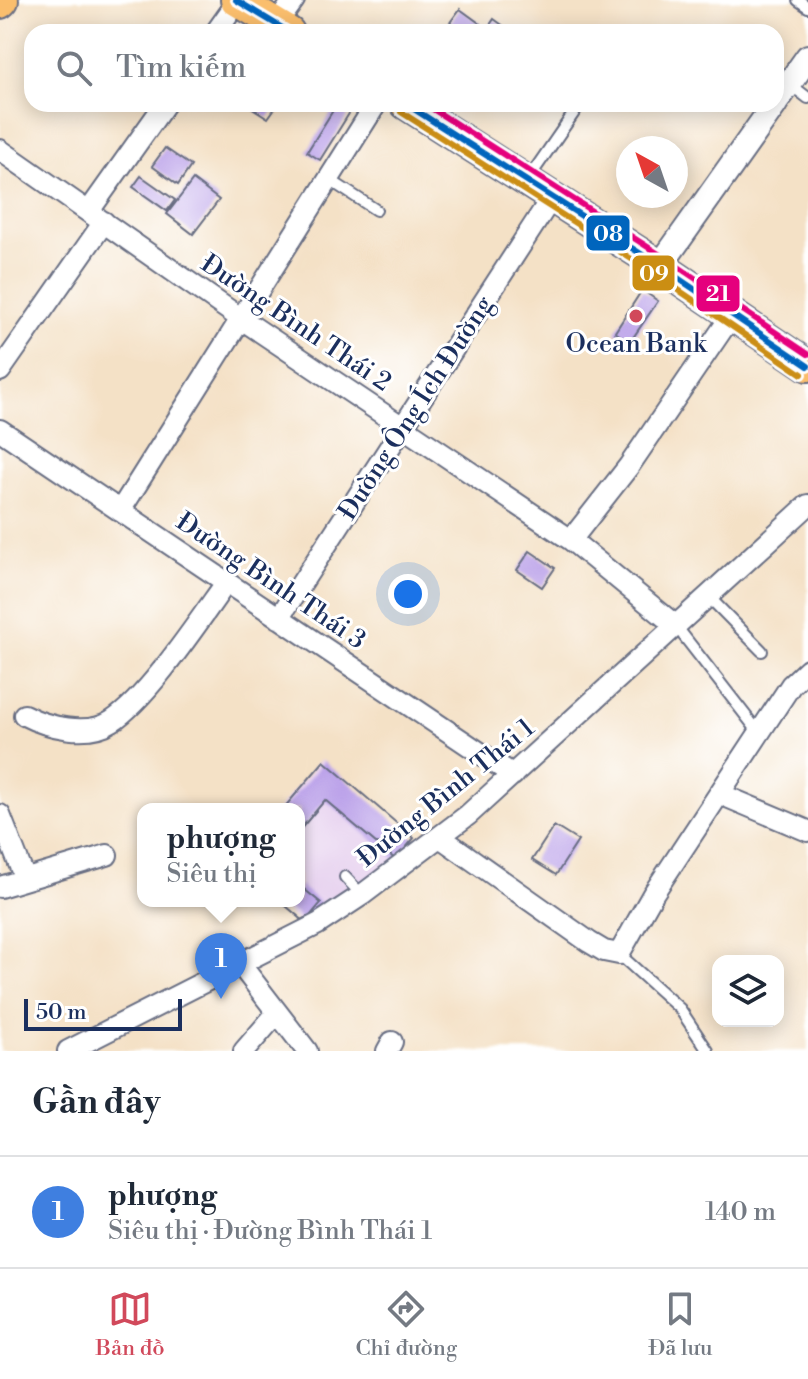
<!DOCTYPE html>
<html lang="vi">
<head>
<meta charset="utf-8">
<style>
	:root { --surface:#fff; --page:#f6f6f7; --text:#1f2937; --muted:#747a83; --line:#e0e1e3; --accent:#d1495b }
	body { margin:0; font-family:"Libre Bodoni",serif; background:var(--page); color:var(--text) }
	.controls { position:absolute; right:24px; bottom:24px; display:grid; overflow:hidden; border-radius:16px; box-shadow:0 4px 20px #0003 }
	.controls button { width:72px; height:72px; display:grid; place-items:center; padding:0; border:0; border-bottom:2px solid var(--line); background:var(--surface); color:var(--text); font:40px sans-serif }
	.compass { position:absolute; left:616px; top:136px; width:72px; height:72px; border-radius:50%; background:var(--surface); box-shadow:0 4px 20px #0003; rotate:320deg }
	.scale { position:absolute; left:24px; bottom:20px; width:158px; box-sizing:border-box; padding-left:8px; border:4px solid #1b2f5e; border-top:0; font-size:22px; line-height:28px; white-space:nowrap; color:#1b2f5e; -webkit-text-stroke:6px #fff; paint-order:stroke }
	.you { position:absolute; left:408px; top:594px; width:28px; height:28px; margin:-20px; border:6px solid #fff; border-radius:50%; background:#1a73e8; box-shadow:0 0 0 12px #1a73e833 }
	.badge { display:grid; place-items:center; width:52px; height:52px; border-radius:50%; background:var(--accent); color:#fff; font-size:26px; font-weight:700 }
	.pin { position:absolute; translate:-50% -66px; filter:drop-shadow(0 2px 4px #0008) }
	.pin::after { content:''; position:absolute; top:42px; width:28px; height:24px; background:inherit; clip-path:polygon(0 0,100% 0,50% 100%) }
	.popup { position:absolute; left:137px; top:803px; width:168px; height:104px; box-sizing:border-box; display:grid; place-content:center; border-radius:16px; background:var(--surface); filter:drop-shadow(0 2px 6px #0005); font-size:26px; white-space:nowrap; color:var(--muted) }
	.popup b { font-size:30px; color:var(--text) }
	.popup::after { content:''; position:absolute; left:50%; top:100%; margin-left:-16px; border:16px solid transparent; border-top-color:var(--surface) }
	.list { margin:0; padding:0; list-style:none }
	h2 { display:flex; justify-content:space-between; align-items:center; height:104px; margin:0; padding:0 32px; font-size:34px }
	h2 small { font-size:26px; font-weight:400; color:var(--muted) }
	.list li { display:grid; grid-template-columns:52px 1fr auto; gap:24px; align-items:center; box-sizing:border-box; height:112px; padding:0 32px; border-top:2px solid var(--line) }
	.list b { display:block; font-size:30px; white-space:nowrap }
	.list p { margin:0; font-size:26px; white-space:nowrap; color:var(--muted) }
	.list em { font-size:26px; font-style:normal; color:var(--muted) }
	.icon { flex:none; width:44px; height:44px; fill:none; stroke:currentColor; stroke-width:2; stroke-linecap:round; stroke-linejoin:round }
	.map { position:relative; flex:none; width:808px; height:1051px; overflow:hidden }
	.search { position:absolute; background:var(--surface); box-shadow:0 4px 20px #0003; left:24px; right:24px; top:24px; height:88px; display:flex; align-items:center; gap:20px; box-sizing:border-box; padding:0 28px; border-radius:24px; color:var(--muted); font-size:30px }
	.sheet { height:216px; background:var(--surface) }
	nav { display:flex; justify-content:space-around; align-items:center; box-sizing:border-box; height:112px; border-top:2px solid var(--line); background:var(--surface); font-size:22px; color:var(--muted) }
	nav a { display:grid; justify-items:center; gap:4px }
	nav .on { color:var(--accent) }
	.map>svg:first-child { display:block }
</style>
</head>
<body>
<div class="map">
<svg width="808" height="1051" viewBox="0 0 808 1051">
	<rect width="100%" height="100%" fill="#fff"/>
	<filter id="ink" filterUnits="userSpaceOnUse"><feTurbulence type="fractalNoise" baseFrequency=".0125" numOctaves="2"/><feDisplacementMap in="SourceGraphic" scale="16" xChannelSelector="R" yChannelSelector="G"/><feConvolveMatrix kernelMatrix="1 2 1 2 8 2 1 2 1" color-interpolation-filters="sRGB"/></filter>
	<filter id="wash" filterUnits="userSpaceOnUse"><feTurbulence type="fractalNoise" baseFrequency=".006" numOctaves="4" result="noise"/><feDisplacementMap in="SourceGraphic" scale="32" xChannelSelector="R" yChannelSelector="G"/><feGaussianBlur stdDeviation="1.8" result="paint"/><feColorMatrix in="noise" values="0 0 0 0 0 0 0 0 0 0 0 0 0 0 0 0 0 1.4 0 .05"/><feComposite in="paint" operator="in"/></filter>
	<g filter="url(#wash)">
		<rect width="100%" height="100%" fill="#f4e1c6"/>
		<path fill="#e7d2ef" d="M321,759L414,838L398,862L303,927L276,901H299V809H278Z"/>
		<g id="blocks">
			<path fill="#bba2e9" d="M460,9L486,28L483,32H443Z
				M494,19L512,32H485Z
				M254,104H278L268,118L251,107Z
				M337,104H355L320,160L307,152Z
				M165,148L191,166L178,185L152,166Z
				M141,176L175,200L167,211L133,187Z
				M193,180L219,200L193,234L167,214Z
				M642,290L658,301L630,342L615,332Z
				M530,551L555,568L542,587L517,570Z
				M324,761L414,838L396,860L325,800L299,831V809H283Z
				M554,826L578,841L556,875L532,860Z
				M299,885L321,903L305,922L280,901H299Z"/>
		</g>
	</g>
	<g filter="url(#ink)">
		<use href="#blocks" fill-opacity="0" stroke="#676d82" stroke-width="2"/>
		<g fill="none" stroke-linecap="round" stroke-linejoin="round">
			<defs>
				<path id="service" d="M798,0L808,7
					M791,85L808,98
					M529,178L580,104
					M330,180L376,210
					M709,597L762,651
					M676,626L760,734
					M345,877L362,895
					M619,954L680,1009L708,1051"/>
				<path id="minor" d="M276,25L294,0
					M216,32L238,1
					M0,150L243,320L571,540L676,626
					M89,211L165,104
					M0,371L104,222
					M0,430L513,775
					M120,511L376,104
					M571,540L629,466L732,315
					M279,618L552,197
					M24,715C47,727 88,737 112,721C148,698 200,619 226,583
					M720,794L808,831
					M0,815L25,879
					M440,837L589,942L604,951L619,954L653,894L791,685L808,669
					M0,887L107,855
					M240,964L307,1051
					M68,1051L318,924L362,895L468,815L808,505
					M244,1051L277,1013
					M387,1051L392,1042"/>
				<path id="tertiary" d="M776,102L808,57
					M660,266L775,104"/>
				<path id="primary" d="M236,0L289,32
					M406,104L660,266L808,366"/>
				<path id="trunk" d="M0,2L2,0"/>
			</defs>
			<use href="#service" stroke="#676d82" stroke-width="14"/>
			<use href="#minor" stroke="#676d82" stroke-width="24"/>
			<use href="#tertiary" stroke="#676d82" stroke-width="28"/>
			<use href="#primary" stroke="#676d82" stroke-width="34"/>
			<use href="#trunk" stroke="#676d82" stroke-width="36"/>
			<use href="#service" stroke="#fff" stroke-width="10"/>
			<use href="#minor" stroke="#fff" stroke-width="20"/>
			<use href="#tertiary" stroke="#fff" stroke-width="24"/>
			<use href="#primary" stroke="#fabe6d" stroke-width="30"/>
			<use href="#trunk" stroke="#fabe6d" stroke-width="32"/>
			<defs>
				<path id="bus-1" d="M236,0L289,32
					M406,104L660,266L808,366"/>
				<path id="bus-2" d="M401,112L655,274L802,374"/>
				<path id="bus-3" d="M425,104L665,258L808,354"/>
			</defs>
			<use href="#bus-1" stroke="#fff" stroke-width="12"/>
			<use href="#bus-2" stroke="#fff" stroke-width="12"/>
			<use href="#bus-3" stroke="#fff" stroke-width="12"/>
			<use href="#bus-1" stroke="#0065bd" stroke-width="6"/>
			<use href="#bus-2" stroke="#cb8e13" stroke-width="6"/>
			<use href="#bus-3" stroke="#e5007d" stroke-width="6"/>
		</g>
	</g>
	<circle fill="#d1495b" stroke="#fff" stroke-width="3" cx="636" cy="316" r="8"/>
	<g text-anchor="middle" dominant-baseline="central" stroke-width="6" stroke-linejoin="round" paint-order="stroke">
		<g font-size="26" fill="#1b2f5e" stroke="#fff">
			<text transform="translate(296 323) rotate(34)">Đường Bình Thái 2</text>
			<text transform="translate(416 408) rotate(-57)">Đường Ông Ích Đường</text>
			<text transform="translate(271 581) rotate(34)">Đường Bình Thái 3</text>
			<text transform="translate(446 793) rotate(-39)">Đường Bình Thái 1</text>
		</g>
		<g font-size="26" fill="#1b2f5e" stroke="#fff">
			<text x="636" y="344">Ocean Bank</text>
		</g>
	</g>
	<g stroke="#fff" stroke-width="3">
		<rect x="585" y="214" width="46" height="38" rx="8" fill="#0065bd"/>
		<rect x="631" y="254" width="45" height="38" rx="8" fill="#cb8e13"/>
		<rect x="695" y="274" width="46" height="39" rx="8" fill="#e5007d"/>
	</g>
	<g font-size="22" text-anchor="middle" font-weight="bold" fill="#fff">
		<text x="608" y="241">08</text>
		<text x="654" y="281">09</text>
		<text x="718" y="301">21</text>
	</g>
</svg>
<div class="controls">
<button><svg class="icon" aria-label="layers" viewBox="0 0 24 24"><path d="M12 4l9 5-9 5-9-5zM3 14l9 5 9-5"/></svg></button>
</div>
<svg class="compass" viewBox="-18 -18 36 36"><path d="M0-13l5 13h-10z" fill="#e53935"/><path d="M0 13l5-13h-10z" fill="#747a83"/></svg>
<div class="scale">50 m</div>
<div class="you"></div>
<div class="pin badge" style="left:221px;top:999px;background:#3f7fe0">1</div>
<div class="popup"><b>phượng</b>Siêu thị</div>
<div class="search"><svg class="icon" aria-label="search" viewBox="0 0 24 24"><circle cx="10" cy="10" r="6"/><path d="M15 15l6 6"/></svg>Tìm kiếm</div>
</div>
<section class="sheet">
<h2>Gần đây<small></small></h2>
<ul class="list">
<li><span class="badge" style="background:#3f7fe0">1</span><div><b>phượng</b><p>Siêu thị · Đường Bình Thái 1</p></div><em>140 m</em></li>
</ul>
</section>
<nav>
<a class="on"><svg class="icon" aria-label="map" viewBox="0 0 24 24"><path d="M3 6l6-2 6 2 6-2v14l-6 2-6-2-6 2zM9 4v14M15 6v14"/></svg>Bản đồ</a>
<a><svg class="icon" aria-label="directions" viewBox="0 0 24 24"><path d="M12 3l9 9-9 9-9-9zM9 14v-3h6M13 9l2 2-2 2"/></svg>Chỉ đường</a>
<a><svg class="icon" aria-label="saved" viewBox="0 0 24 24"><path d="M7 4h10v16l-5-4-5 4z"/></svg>Đã lưu</a>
</nav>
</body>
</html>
